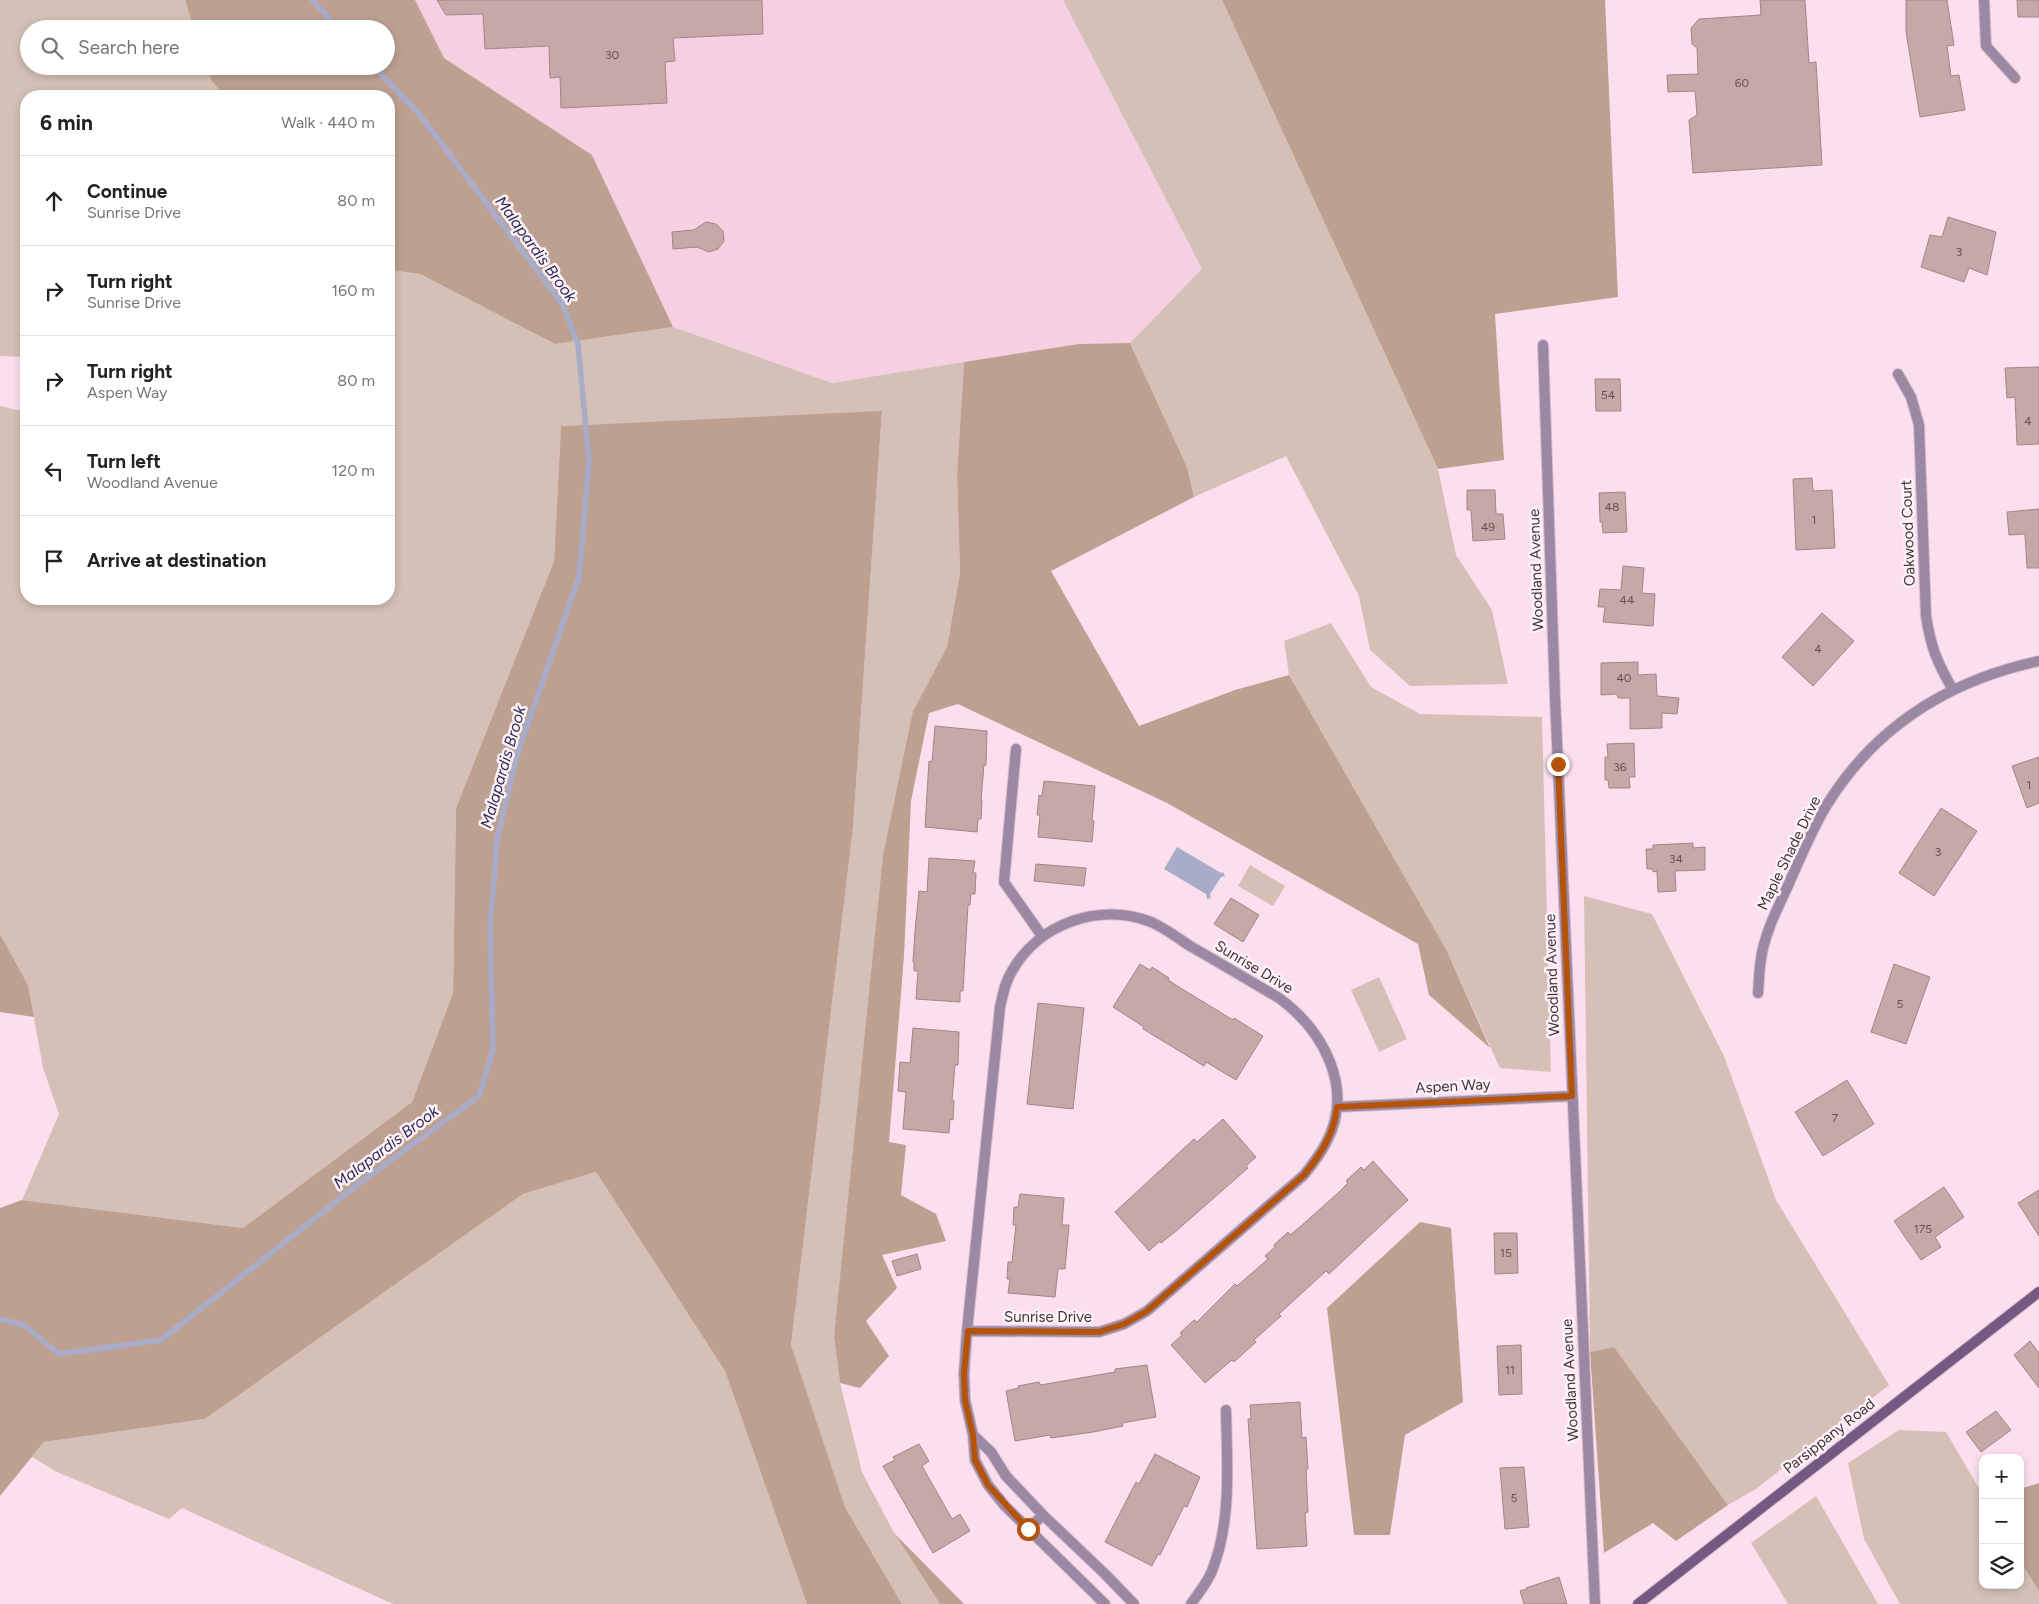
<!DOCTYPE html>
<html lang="en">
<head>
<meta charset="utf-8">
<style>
	:root { --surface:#fff; --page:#f2f2f2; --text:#222; --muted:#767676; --line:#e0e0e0 }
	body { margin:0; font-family:Figtree,sans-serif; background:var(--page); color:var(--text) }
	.controls { position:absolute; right:15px; bottom:15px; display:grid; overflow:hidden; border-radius:10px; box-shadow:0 2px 8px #0003 }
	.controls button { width:45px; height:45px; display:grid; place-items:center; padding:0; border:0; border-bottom:1px solid var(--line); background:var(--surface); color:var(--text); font:25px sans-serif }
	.stop { position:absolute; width:15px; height:15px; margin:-11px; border:4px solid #b45309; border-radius:50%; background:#fff }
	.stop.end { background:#b45309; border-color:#fff; box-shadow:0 1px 5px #0008 }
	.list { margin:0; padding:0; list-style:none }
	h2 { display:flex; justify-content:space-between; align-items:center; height:65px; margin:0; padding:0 20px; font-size:21px }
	h2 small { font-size:16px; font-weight:400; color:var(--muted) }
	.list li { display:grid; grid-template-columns:32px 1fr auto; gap:15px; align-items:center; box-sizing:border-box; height:90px; padding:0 20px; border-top:1px solid var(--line) }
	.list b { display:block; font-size:19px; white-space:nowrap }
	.list p { margin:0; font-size:16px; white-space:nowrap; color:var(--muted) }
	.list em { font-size:16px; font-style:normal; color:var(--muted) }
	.icon { flex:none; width:28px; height:28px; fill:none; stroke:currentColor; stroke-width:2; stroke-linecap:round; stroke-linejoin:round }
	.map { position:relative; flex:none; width:2039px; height:1604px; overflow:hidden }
	.search { position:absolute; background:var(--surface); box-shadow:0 2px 8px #0003; left:20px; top:20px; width:375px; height:55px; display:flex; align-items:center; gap:12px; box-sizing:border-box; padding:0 18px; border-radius:28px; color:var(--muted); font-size:19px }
	.panel { position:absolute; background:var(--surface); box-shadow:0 2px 8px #0003; left:20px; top:90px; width:375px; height:515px; border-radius:20px }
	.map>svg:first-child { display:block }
</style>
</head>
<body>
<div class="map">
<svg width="2039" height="1604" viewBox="0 0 2039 1604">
	<rect width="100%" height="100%" fill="#fcdfee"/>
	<path fill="#f5d0e3" d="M415,0H1063L1202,269L1130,343L1079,344L832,383L673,327L592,155L444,58Z"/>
	<path fill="#d4c0b6" d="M0,0H185L194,29H29V66H207L211,80L225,96H26V357L0,356Z
		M1063,0H1222L1438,469L1456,555L1492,610L1508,684L1410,686L1370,650L1359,596L1286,456L1194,497L1187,467L1130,343L1202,269Z
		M389,270L420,274L555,344L673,327L832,383L964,362L957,474L960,573L947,647L913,711L834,1336L840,1383L862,1472L894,1533L940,1604H902L845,1507L791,1345L853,828L882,412L561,426L554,561L456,808L453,993L412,1102L243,1228L22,1200L59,1114L43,1068L28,985L0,934V406L26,412V599H389Z
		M1331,623L1371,687L1420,714L1542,717L1551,1072L1500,1068L1446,949L1289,675L1284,641Z
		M1250,865L1285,886L1273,906L1238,886Z
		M1584,896L1652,914L1724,1056L1776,1200L1889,1385L1756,1489L1728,1505L1614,1347L1590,1352Z
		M1379,977L1407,1039L1379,1052L1351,990Z
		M596,1172L725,1371L807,1604H393L182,1508L169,1519L57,1472L32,1457L44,1442L205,1419L523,1194Z
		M1899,1430L1946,1432L1983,1495V1585H2020V1560L2039,1592V1604H1900L1864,1539L1848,1463Z
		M1816,1496L1878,1604H1788L1751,1543Z"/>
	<path fill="#bda090" d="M185,0H415L444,58L592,155L673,327L555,344L420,274L389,270V96H225L211,80L207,66H386V29H194Z
		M1222,0H1605L1618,297L1495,314L1504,460L1438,469Z
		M1130,343L1187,467L1194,497L1051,571L1139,726L1235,690L1289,675L1446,949L1490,1048L1429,995L1418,944L1167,803L958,704L929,713L911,801L904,956L889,1142L906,1145L901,1195L936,1214L946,1241L882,1255L897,1288L866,1321L889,1356L860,1388L840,1383L834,1336L883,856L913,711L947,647L960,573L957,474L964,362L1079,344Z
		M882,411L853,828L791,1345L845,1507L902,1604H807L725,1371L596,1172L523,1194L205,1419L44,1442L0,1496V1208L22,1200L243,1228L412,1102L453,993L456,808L554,561L561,426Z
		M0,934L28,985L34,1017L0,1012Z
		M1420,1222L1451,1228L1463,1402L1405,1435L1390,1535H1354L1327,1308Z
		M1614,1347L1728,1505L1676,1541L1653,1523L1604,1553L1590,1352Z
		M2039,1483V1592L2020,1560V1489Z
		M894,1533L964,1604H940Z"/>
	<path fill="#a9acc9" d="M1177,847L1221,873L1223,872L1225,876L1221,877L1210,894L1211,898L1207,899L1206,894L1164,869Z"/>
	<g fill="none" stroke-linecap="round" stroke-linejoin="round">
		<path stroke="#a9acc9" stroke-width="5.5" d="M312,0L339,29
			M0,1319L24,1325L59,1354L161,1340L357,1185L479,1096L493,1050L490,927L497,840L517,755L579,577L589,460L578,344L563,305L420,115L374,66"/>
	</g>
	<path fill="#c7a7a7" stroke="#a48585" d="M437,0H762L763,34L673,38L675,61L665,62L667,103L561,108L560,77L550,78L549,46L485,49L483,14L446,15Z
		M1760,0H1805L1809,63L1816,62L1822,165L1693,173L1689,120L1697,115L1695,91L1668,92L1667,75L1698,74L1697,48L1692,44L1691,28L1699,19L1761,15Z
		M1906,0H1947L1954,45L1947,46L1951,76L1959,75L1965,110L1920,117L1906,32Z
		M2017,0H2039V17H2018Z
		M1948,217L1996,232L1987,275L1969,268L1964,282L1921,267L1930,235L1942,237Z
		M706,222L716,224L723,231L724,241L718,249L709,252L697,247L673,249L672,232L694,230Z
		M2039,367V444L2017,445L2015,397L2007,398L2005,368Z
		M1595,379H1620L1621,411H1596Z
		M1812,478L1813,491L1832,490L1835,548L1796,550L1793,479Z
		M1467,490H1495L1496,514H1503L1505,539L1473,541L1471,510H1467Z
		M1625,492L1627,532L1603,533L1602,522H1600L1599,493Z
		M2039,509V568H2027L2025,534L2009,535L2007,512Z
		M1623,566L1644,568L1642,593L1655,594L1653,626L1603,622L1605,607H1598L1600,589L1621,590Z
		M1822,613L1854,641L1813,686L1782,657Z
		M1638,662V675L1656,674L1657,696L1679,698L1677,714L1662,713V728L1630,729V698H1618L1617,694L1601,695V663Z
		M935,726L987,731L986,765H984L981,800H982L981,819H978L977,832L925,827L929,761L932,762Z
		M1634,743L1635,777H1629L1630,788H1609L1608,780H1605V757H1608L1607,744Z
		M2039,757V803L2027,808L2012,766Z
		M1044,781L1095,786L1092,821H1094L1092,842L1038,837L1040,815H1037L1039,795L1042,796Z
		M1941,808L1977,831L1934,896L1899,873Z
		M1693,843V848L1705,847V870L1675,871L1676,891L1658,892L1657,871L1653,872V869H1647L1646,849H1653V845Z
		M929,858L975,861L973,873H976L975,894H971L970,905H968L963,991H960V1002L916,999L918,971H914V962H913L915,931L919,891L927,892Z
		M1036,864L1086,868L1084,886L1034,881Z
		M1231,898L1259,915L1243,942L1214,924Z
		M1140,964L1150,970L1152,967L1169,978L1168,980L1179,987L1233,1020L1234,1018L1263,1036L1236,1080L1206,1062L1204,1066L1143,1029L1144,1027L1113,1007Z
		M1894,964L1930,977L1906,1044L1871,1032Z
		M1038,1003L1084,1008L1073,1109L1027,1104Z
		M913,1028L959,1032L958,1065H955L952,1100L954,1101L953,1120L950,1119L949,1133L903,1129L906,1092L898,1091L900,1062L910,1063Z
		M1847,1080L1874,1124L1823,1156L1795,1112Z
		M1223,1119L1256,1157L1246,1166L1248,1168L1175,1232L1161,1243L1160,1241L1149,1251L1115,1212L1194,1139L1197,1142Z
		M1373,1161L1408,1200L1329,1274L1326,1271L1279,1314L1281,1316L1254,1340L1256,1342L1234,1362L1232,1360L1205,1383L1171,1345L1182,1335L1180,1333L1194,1320L1197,1322L1235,1284L1237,1286L1268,1259L1265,1256L1275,1247L1274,1245L1288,1232L1290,1235L1301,1226L1339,1192L1348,1183L1346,1181L1361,1167L1364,1170Z
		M1944,1187L1964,1217L1935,1237L1941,1247L1921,1260L1894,1221Z
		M2039,1190V1236L2018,1203Z
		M1020,1194L1064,1198L1062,1225H1069L1065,1269H1058L1055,1297L1008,1293L1010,1279H1007L1008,1262H1012L1016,1225H1013L1014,1207H1018Z
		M1494,1233H1517L1518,1273L1495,1274Z
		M917,1254L921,1269L897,1276L892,1261Z
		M2030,1341L2039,1353V1388L2014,1355Z
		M1521,1345L1522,1394L1499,1395L1497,1346Z
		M1147,1365L1156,1417L1122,1423L1123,1426L1093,1432L1051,1438L1050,1435L1015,1441L1006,1391L1019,1388L1018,1386L1039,1382L1040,1385L1052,1383L1115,1372V1369Z
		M1300,1402L1302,1438L1306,1437L1308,1469H1306L1308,1512L1305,1513L1307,1546L1257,1549L1248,1419H1251L1250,1405Z
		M1996,1411L2011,1430L1981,1452L1966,1432Z
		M919,1444L929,1461L922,1466L952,1519L960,1514L970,1531L933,1553L883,1466L895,1460L893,1457Z
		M1155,1454L1200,1477L1187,1507L1184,1506L1160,1555L1158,1554L1152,1566L1105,1542L1136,1482L1139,1484Z
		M1524,1467L1529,1527L1505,1529L1500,1468Z
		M1559,1577L1567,1604H1524L1520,1591L1527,1589L1526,1588Z"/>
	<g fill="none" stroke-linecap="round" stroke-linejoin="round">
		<defs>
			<path id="street" d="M1984,0L1986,46L2015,78
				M1543,345L1555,697L1595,1604
				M1898,374L1911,397L1919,425L1926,616C1931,648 1937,662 1953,690
				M1016,749L1004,882L1042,936
				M1758,993C1759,981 1759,970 1761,959C1765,929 1782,901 1793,874C1804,850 1814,825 1828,803C1877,725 1951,680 2039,661
				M1337,1107L1572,1096
				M967,1331L1099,1332L1124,1324L1147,1311L1304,1175C1312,1165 1320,1155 1326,1143C1355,1089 1324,1031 1279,998C1250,981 1220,963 1190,946C1178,938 1165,928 1151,922C1100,902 1039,923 1012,971C1005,982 1003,994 1000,1007L967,1331L964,1373L965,1400L973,1435L975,1460L988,1485L1005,1506L1105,1604
				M973,1435L991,1452L1006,1476L1043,1515L1105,1574L1134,1604
				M1028,1529L1043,1515
				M1191,1604C1198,1594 1207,1583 1212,1571C1232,1520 1227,1464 1226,1410"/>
			<path id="secondary" d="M1638,1604L2039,1292"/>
		</defs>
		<use href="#street" stroke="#d7bdca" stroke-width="12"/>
		<use href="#secondary" stroke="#d7bdca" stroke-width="12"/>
		<use href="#street" stroke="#9a88a4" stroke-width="10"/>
		<use href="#secondary" stroke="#745a82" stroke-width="10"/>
	</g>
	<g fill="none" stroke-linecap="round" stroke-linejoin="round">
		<path stroke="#b45309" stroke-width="6" d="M1028,1529L988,1485L975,1460L973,1435L965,1400L964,1373L968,1331L1099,1332L1124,1324L1147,1311L1304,1175C1321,1154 1334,1134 1337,1107L1572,1096L1558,764"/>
	</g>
	<g text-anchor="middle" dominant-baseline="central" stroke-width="5" stroke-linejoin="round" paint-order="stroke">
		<g font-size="12" fill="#625256">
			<text x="612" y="55">30</text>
			<text x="1742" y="83">60</text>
			<text x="1959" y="252">3</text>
			<text x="1608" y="395">54</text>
			<text x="2028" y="421">4</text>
			<text x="1612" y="507">48</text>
			<text x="1814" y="520">1</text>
			<text x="1488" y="527">49</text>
			<text x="1627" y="600">44</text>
			<text x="1818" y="649">4</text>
			<text x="1624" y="678">40</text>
			<text x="1620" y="767">36</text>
			<text x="2029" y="785">1</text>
			<text x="1938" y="852">3</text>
			<text x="1676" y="859">34</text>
			<text x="1900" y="1004">5</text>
			<text x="1835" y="1118">7</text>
			<text x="1923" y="1229">175</text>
			<text x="1506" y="1253">15</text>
			<text x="1510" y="1370">11</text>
			<text x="1514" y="1498">5</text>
		</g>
		<g font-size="15" fill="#41353b" stroke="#fef2f8">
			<text transform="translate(1908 533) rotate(-92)">Oakwood Court</text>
			<text transform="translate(1536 570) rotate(-92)">Woodland Avenue</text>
			<text transform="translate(1789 853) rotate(-64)">Maple Shade Drive</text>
			<text transform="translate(1254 967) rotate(31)">Sunrise Drive</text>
			<text transform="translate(1552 975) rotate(-92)">Woodland Avenue</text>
			<text transform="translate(1453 1086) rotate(-3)">Aspen Way</text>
			<text x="1048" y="1317">Sunrise Drive</text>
			<text transform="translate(1570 1380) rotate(-93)">Woodland Avenue</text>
			<text transform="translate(1829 1436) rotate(-38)">Parsippany Road</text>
		</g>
		<g font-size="16" font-style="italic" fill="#2b2c55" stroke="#fef2f8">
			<text transform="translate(536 249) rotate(54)">Malapardis Brook</text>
			<text transform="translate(503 767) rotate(-74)">Malapardis Brook</text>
			<text transform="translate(386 1147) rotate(-37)">Malapardis Brook</text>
		</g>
	</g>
</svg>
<div class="controls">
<button>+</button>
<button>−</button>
<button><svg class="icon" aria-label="layers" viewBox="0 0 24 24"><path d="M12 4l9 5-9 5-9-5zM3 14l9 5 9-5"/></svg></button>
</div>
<div class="stop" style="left:1028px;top:1529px"></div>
<div class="stop end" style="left:1558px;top:764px"></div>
<div class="search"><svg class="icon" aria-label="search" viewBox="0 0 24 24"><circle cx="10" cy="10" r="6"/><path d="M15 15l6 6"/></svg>Search here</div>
<section class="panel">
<h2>6 min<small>Walk · 440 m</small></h2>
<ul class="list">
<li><svg class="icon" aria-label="ahead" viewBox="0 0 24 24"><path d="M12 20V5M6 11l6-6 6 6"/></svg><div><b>Continue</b><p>Sunrise Drive</p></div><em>80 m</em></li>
<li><svg class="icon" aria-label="right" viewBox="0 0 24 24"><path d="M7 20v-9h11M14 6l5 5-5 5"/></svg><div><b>Turn right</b><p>Sunrise Drive</p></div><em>160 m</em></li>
<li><svg class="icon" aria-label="right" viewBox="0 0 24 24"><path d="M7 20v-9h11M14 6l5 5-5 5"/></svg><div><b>Turn right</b><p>Aspen Way</p></div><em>80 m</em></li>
<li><svg class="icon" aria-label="left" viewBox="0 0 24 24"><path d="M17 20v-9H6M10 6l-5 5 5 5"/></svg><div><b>Turn left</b><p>Woodland Avenue</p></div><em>120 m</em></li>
<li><svg class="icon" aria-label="arrive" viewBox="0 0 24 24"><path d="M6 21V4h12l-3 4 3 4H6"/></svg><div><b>Arrive at destination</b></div></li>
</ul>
</section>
</div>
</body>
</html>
